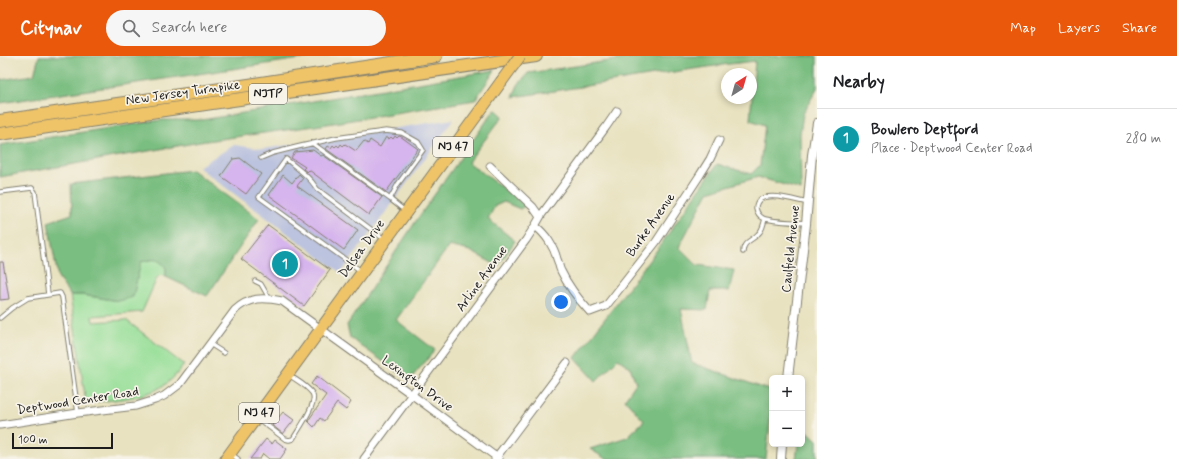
<!DOCTYPE html>
<html lang="en">
<head>
<meta charset="utf-8">
<style>
	:root { --surface:#fff; --page:#f6f6f6; --text:#202124; --muted:#757577; --line:#e0e0e0; --accent:#ea580c }
	body { margin:0; font-family:Mynerve,sans-serif; background:var(--page); color:var(--text) }
	.controls { position:absolute; right:12px; bottom:12px; display:grid; overflow:hidden; border-radius:6px; box-shadow:0 2px 6px #0003 }
	.controls button { width:36px; height:36px; display:grid; place-items:center; padding:0; border:0; border-bottom:1px solid var(--line); background:var(--surface); color:var(--text); font:20px sans-serif }
	.compass { position:absolute; left:721px; top:12px; width:36px; height:36px; border-radius:50%; background:var(--surface); box-shadow:0 2px 6px #0003; rotate:37deg }
	.scale { position:absolute; left:12px; bottom:10px; width:101px; box-sizing:border-box; padding-left:4px; border:2px solid #1c1c1c; border-top:0; font-size:11px; line-height:14px; white-space:nowrap; color:#1c1c1c; -webkit-text-stroke:3px #f7f3e8; paint-order:stroke }
	.you { position:absolute; left:561px; top:246px; width:14px; height:14px; margin:-10px; border:3px solid #fff; border-radius:50%; background:#1a73e8; box-shadow:0 0 0 6px #1a73e833 }
	.badge { display:grid; place-items:center; width:26px; height:26px; border-radius:50%; background:var(--accent); color:#fff; font-size:13px; font-weight:700 }
	.pin { position:absolute; translate:-50% -50%; border:2px solid #fff; box-shadow:0 1px 4px #0006 }
	.list { margin:0; padding:0; list-style:none }
	h2 { display:flex; justify-content:space-between; align-items:center; height:52px; margin:0; padding:0 16px; font-size:17px }
	h2 small { font-size:13px; font-weight:400; color:var(--muted) }
	.list li { display:grid; grid-template-columns:26px 1fr auto; gap:12px; align-items:center; box-sizing:border-box; height:60px; padding:0 16px; border-top:1px solid var(--line) }
	.list b { display:block; font-size:15px; white-space:nowrap }
	.list p { margin:0; font-size:13px; white-space:nowrap; color:var(--muted) }
	.list em { font-size:13px; font-style:normal; color:var(--muted) }
	.icon { flex:none; width:22px; height:22px; fill:none; stroke:currentColor; stroke-width:2; stroke-linecap:round; stroke-linejoin:round }
	.map { position:relative; flex:none; width:817px; height:403px; overflow:hidden }
	header { display:flex; align-items:center; gap:24px; box-sizing:border-box; height:56px; padding:0 20px; background:var(--accent); color:#fff }
	header strong { font-size:19px }
	nav { display:flex; gap:22px; margin-inline-start:auto; font-size:14px }
	.search { width:280px; height:36px; background:var(--page); display:flex; align-items:center; gap:10px; box-sizing:border-box; padding:0 14px; border-radius:22px; color:var(--muted); font-size:15px }
	main { display:flex }
	aside { flex:1; background:var(--surface) }
	.map>svg:first-child { display:block }
</style>
</head>
<body>
<header>
<strong>Citynav</strong>
<div class="search"><svg class="icon" aria-label="search" viewBox="0 0 24 24"><circle cx="10" cy="10" r="6"/><path d="M15 15l6 6"/></svg>Search here</div>
<nav><a>Map</a><a>Layers</a><a>Share</a></nav>
</header>
<main>
<div class="map">
<svg width="817" height="403" viewBox="0 0 817 403">
	<rect width="100%" height="100%" fill="#f7f3e8"/>
	<filter id="ink" filterUnits="userSpaceOnUse"><feTurbulence type="fractalNoise" baseFrequency=".025" numOctaves="2"/><feDisplacementMap in="SourceGraphic" scale="8" xChannelSelector="R" yChannelSelector="G"/><feConvolveMatrix kernelMatrix="1 2 1 2 8 2 1 2 1" color-interpolation-filters="sRGB"/></filter>
	<filter id="wash" filterUnits="userSpaceOnUse"><feTurbulence type="fractalNoise" baseFrequency=".012" numOctaves="4" result="noise"/><feDisplacementMap in="SourceGraphic" scale="16" xChannelSelector="R" yChannelSelector="G"/><feGaussianBlur stdDeviation="0.9" result="paint"/><feColorMatrix in="noise" values="0 0 0 0 0 0 0 0 0 0 0 0 0 0 0 0 0 1.4 0 .05"/><feComposite in="paint" operator="in"/></filter>
	<g filter="url(#wash)">
		<rect width="100%" height="100%" fill="#e8e2c0"/>
		<path fill="#bcc3de" d="M454,63L341,217L198,111L234,89L263,93Z"/>
		<path fill="#98df99" stroke="#5a7e5a" d="M155,203L162,206L166,212V221L160,219L157,222L142,256L92,260L93,266L126,264L184,309C179,315 174,322 167,327C148,343 111,344 86,347L70,239H83L119,245L141,206Z"/>
		<path fill="#7abe81" stroke="#4b6d4e" d="M39,0H321L0,47V24L34,19Z
			M643,0H817V32L803,58L800,78L801,134L758,121L708,136L679,191L697,209L734,214L729,235H710L707,254L681,253L692,307L772,335V348L766,403H606L590,393L627,381L644,365L625,343L636,327L630,311L618,303L596,325L575,302L657,194L717,108L751,118L760,109L765,69L750,64L755,5C674,14 594,30 513,41L518,29L528,17Z
			M495,14L475,44L315,70L206,85L0,121V89L161,64H202Z
			M495,53L503,60L468,106L526,149L520,153L504,146L495,150L488,163L515,185L498,210L470,195L449,190L396,264L435,294L412,321L408,322L402,319L350,282L347,269L418,162Z
			M192,114L259,163L207,240L166,221V212C158,201 153,203 141,206L133,241L119,245L83,239H70L58,222L48,166L72,158L71,128Z
			M802,370L817,384V403H796L798,388H802Z"/>
		<g id="blocks">
			<path fill="#d6b4ed" d="M395,80L397,82L399,80H400L418,93L386,136L326,93L328,90L331,92L333,89L335,91L337,89L339,91L341,88L343,90L345,88L356,95L364,85L368,88L370,84L380,91L386,81L389,83L391,81L393,83Z
				M313,94L321,100L323,99L382,141L369,159L309,114L307,116L303,113L305,111L291,102L295,96Z
				M240,102L261,118L246,138L221,120L233,103Z
				M299,118L303,122L297,130L358,174L344,194L269,139L283,119L292,127Z
				M268,169L330,214L304,250L241,203Z
				M0,206H3L9,243L0,244Z
				M317,320L351,346L346,354L337,347L324,365L320,362L314,371L308,365L326,339L311,328Z
				M283,356L294,364L283,378L272,369Z
				M266,383L272,388L275,384L287,393L280,403H269L263,398L260,403H250Z"/>
		</g>
	</g>
	<g filter="url(#ink)">
		<use href="#blocks" fill-opacity="0" stroke="#827f6e" stroke-width="1"/>
		<g fill="none" stroke-linecap="round" stroke-linejoin="round">
			<defs>
				<path id="service" d="M312,87L390,143
					M261,102L273,97L297,91L336,82L386,75L402,77L418,86L423,94L398,128L390,143L405,155
					M0,136L32,132L35,136L48,238
					M806,167C796,166 772,166 763,162C759,160 757,157 756,152C756,131 797,145 808,147
					M743,196C743,185 752,185 758,178C763,174 763,169 765,163
					M361,215L259,141L286,103C297,112 309,120 317,133L384,183
					M255,225L261,228L269,242
					M0,262L12,252L28,242L60,237L62,241L78,357
					M210,288L224,297
					M257,362L285,383L289,384L293,383C298,374 319,346 312,337C306,329 296,324 289,319
					M231,398L238,403"/>
				<path id="minor" d="M490,110L533,151L540,161
					M535,170C546,178 554,191 557,203C559,207 559,212 561,215C568,230 579,244 590,256L606,250L656,186L700,119L710,103L719,84
					M0,369L78,357L136,350L155,344L164,340L180,328L235,254C249,241 263,241 282,245L411,338L499,403
					M364,403L526,184L535,170L542,158L606,71L617,55
					M495,403L567,307"/>
				<path id="tertiary" d="M788,322L806,168L812,99L817,67
					M781,403L782,388"/>
				<path id="primary" d="M226,403L501,26"/>
				<path id="motorway" d="M0,65L242,30L436,0
					M0,78L536,0"/>
			</defs>
			<use href="#service" stroke="#827f6e" stroke-width="5.5"/>
			<use href="#minor" stroke="#827f6e" stroke-width="9"/>
			<use href="#tertiary" stroke="#827f6e" stroke-width="10"/>
			<use href="#primary" stroke="#827f6e" stroke-width="13"/>
			<use href="#motorway" stroke="#827f6e" stroke-width="14"/>
			<use href="#service" stroke="#fff" stroke-width="3.5"/>
			<use href="#minor" stroke="#fff" stroke-width="7"/>
			<use href="#tertiary" stroke="#fff" stroke-width="8"/>
			<use href="#primary" stroke="#efc469" stroke-width="11"/>
			<use href="#motorway" stroke="#efc469" stroke-width="12"/>
			<defs>
				<path id="primary-bridge" d="M501,26L520,0"/>
			</defs>
			<use href="#primary-bridge" stroke="#827f6e" stroke-width="13" stroke-linecap="butt"/>
			<use href="#primary-bridge" stroke="#efc469" stroke-width="11"/>
		</g>
	</g>
	<g text-anchor="middle" dominant-baseline="central" stroke-width="3.5" stroke-linejoin="round" paint-order="stroke">
		<g fill="#f7f3e8" stroke="#5e5c59" stroke-width="1">
			<rect x="249" y="28" width="38" height="20" rx="3"/>
			<rect x="433" y="81" width="40" height="20" rx="3"/>
			<rect x="239" y="347" width="40" height="20" rx="3"/>
		</g>
		<g font-size="12" font-weight="bold" fill="#1c1c1c">
			<text x="268" y="38">NJTP</text>
			<text x="453" y="91">NJ 47</text>
			<text x="259" y="357">NJ 47</text>
		</g>
		<g font-size="13" fill="#1c1c1c" stroke="#f7f3e8">
			<text transform="translate(183 37) rotate(-8)">New Jersey Turnpike</text>
			<text transform="translate(651 169) rotate(-55)">Burke Avenue</text>
			<text transform="translate(362 193) rotate(-54)">Delsea Drive</text>
			<text transform="translate(791 193) rotate(-84)">Caulfield Avenue</text>
			<text transform="translate(482 223) rotate(-54)">Arline Avenue</text>
			<text transform="translate(417 328) rotate(36)">Lexington Drive</text>
			<text transform="translate(78 345) rotate(-9)">Deptwood Center Road</text>
		</g>
	</g>
</svg>
<div class="controls">
<button>+</button>
<button>−</button>
</div>
<svg class="compass" viewBox="-18 -18 36 36"><path d="M0-13l5 13h-10z" fill="#e53935"/><path d="M0 13l5-13h-10z" fill="#757577"/></svg>
<div class="scale">100 m</div>
<div class="you"></div>
<div class="pin badge" style="left:285px;top:208px;background:#0f9aa8">1</div>
</div>
<aside>
<h2>Nearby<small></small></h2>
<ul class="list">
<li><span class="badge" style="background:#0f9aa8">1</span><div><b>Bowlero Deptford</b><p>Place · Deptwood Center Road</p></div><em>280 m</em></li>
</ul>
</aside>
</main>
</body>
</html>
